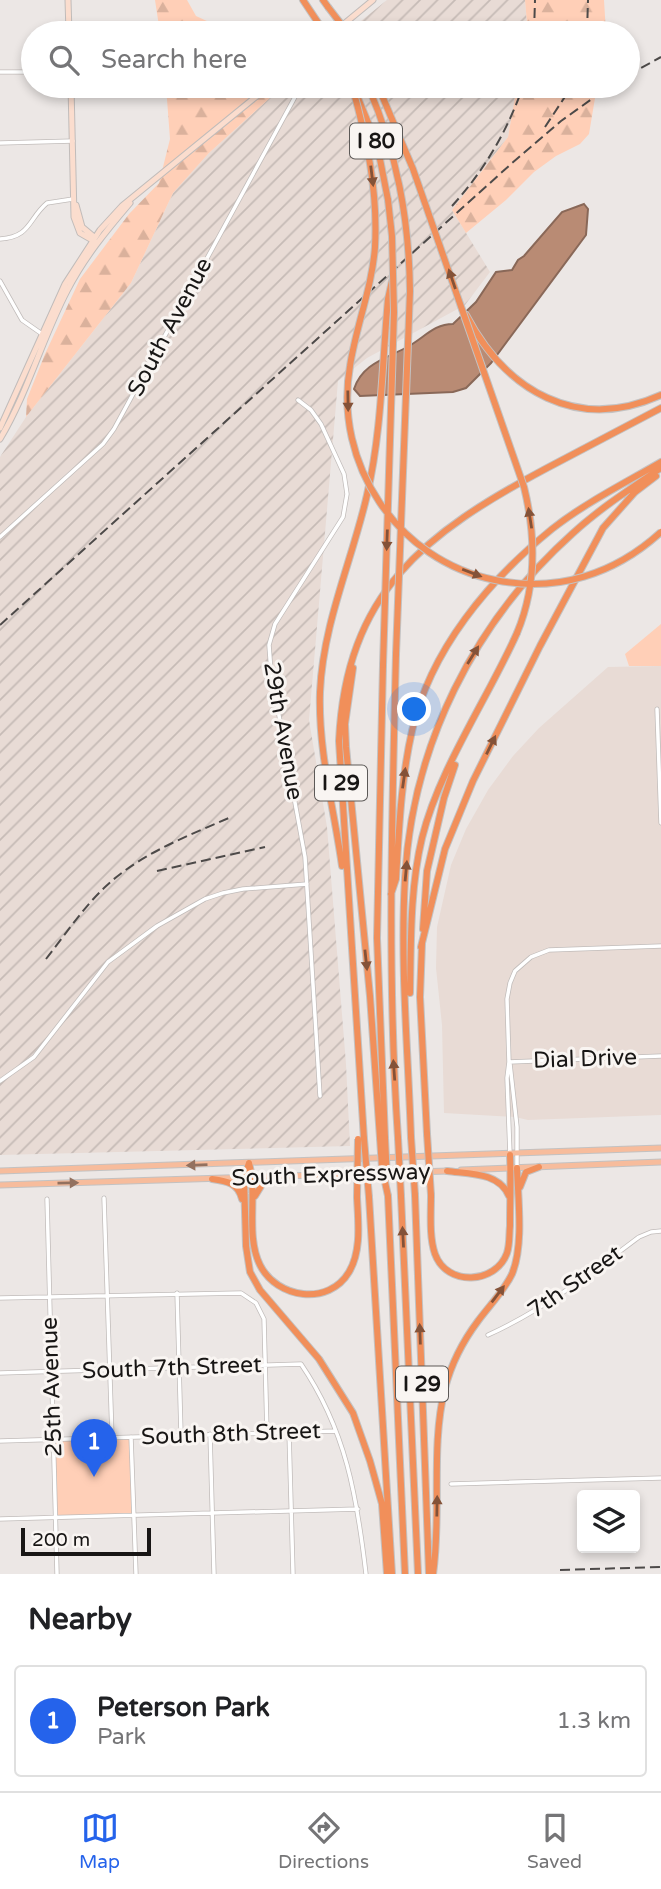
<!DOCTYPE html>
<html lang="en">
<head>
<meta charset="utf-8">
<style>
	:root { --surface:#fff; --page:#f6f6f6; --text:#202124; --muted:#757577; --line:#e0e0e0; --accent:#2563eb }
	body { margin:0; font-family:"Varela Round",sans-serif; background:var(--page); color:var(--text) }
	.controls { position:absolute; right:21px; bottom:21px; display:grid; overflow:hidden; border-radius:7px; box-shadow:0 4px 10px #0003 }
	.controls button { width:63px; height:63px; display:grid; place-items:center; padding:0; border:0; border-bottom:2px solid var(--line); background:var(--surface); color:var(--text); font:35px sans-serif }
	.scale { position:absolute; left:21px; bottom:18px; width:130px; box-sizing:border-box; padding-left:7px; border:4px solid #181615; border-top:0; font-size:19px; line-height:24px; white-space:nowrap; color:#181615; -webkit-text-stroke:5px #f9f5f2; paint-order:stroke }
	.you { position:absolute; left:415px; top:710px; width:24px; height:24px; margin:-18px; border:5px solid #fff; border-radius:50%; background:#1a73e8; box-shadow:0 0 0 10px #1a73e833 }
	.badge { display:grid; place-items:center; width:46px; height:46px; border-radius:50%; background:var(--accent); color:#fff; font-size:23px; font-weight:700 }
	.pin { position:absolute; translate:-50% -58px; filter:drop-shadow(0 2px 4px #0008) }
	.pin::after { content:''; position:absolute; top:37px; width:24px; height:21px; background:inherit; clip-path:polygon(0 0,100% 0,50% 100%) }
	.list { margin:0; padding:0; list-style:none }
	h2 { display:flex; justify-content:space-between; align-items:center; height:91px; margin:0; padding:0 28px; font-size:30px }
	h2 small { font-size:23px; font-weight:400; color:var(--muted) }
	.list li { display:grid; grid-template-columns:46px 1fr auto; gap:21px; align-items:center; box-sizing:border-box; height:112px; margin:0 14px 14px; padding:0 14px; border:2px solid var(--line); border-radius:7px }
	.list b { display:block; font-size:26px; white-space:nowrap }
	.list p { margin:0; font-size:23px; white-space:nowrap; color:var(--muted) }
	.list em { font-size:23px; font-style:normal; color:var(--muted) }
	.icon { flex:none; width:38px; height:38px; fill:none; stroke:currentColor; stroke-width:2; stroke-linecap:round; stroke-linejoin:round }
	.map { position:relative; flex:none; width:661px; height:1574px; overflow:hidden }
	.search { position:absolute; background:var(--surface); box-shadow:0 4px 10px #0003; left:21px; right:21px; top:21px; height:77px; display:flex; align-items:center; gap:18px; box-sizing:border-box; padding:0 24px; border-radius:38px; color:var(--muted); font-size:26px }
	.sheet { height:217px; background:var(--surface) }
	nav { display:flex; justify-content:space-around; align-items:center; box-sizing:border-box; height:98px; border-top:2px solid var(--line); background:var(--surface); font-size:19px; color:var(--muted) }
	nav a { display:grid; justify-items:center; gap:4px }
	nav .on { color:var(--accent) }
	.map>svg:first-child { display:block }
</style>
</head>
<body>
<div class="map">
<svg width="661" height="1574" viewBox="0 0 661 1574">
	<defs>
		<pattern id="industrial-furrows" width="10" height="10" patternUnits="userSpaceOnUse" patternTransform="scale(1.75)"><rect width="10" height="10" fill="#e8dbd5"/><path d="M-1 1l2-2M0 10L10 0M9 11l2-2" fill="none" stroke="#c6bbb6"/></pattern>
		<pattern id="forest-firs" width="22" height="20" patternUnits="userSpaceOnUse" patternTransform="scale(1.75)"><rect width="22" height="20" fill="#ffcfb7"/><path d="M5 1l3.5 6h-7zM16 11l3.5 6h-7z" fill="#dab19c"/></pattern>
	</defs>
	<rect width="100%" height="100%" fill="#ece7e5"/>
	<path fill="#e8dbd5" d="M661,666V1115L528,1120L515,1117L444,1113L442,1025L436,968L437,927L451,865L466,829L488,790L513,756L539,728L608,667Z"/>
	<path fill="url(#industrial-furrows)" d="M387,0H525L527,23L525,33H346Z
		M283,86H517L508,137L452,210L490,272L465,305L367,358L338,381L309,720L327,827L346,1064L350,1146L0,1155V457L26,417L131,283L173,193L209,153Z"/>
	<path fill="#ffcfb7" d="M661,624V666H629L625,654Z
		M131,1437L134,1515L56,1518L53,1439Z"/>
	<path fill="url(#forest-firs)" d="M155,0H187L196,16L233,33H160Z
		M525,0H604L606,33H525L527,23Z
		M166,86H270L271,97L209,153L173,193L131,283L26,417L27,399L45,354L80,279L129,214L159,183L170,139Z
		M517,86H597L589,134L580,144L556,156L534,172L506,200L466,233L452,210L508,137Z"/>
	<path fill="#b98b74" stroke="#896858" stroke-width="2" d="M584,204L588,209L586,235L491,363L466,388L453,392L360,396L354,389C362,363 388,358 409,346C425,337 434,324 453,324L476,302L496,272L512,270L518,260L524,256L562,212Z"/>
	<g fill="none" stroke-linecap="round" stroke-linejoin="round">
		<defs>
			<path id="minor" d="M0,72H33
				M0,143L73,141
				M0,239C31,237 28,219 47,203L73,199
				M0,281L22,320L42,334
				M298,400L311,410L321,424L344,474L347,494L343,517L275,624L269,645L271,672L305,857L320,1096
				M0,537L103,444L114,429L301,86
				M657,709L661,823
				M509,1062L661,1056
				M510,1064L517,1127V1167
				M0,1081L34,1057L108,962L157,926L205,899L223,893L243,889L307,884
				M510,1154L507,1078L509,1062L507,999L510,983L515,971L531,957L549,950L661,946
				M104,1198L112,1437
				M47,1199L57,1574
				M177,1293L181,1434
				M0,1298L241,1293L256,1303L264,1319L267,1433
				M488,1335C543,1310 590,1274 639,1237L651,1232L661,1231
				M0,1373L301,1364C346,1430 357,1497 366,1574
				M289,1432L293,1574
				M210,1434L214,1574
				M131,1437L136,1574
				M0,1441L336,1431
				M451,1484L661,1478
				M0,1519L358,1509"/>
			<path id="secondary" d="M68,0L69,33
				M333,33L373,0
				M71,86L74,217L80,233L94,241
				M76,205L82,227L94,237
				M0,428L65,284L100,230L122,206L269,86
				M0,439C28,392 42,339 67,291C84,258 106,231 130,203"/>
			<path id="primary" d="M461,1170L661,1162
				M0,1171L661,1148
				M0,1185L448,1171"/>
			<path id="motorway" d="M303,0L325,33
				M323,0L328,7
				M355,91L377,144L388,200
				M466,315C506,391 577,433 661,395
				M396,654C392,815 387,977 398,1138
				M383,665L377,938L385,1138
				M353,668L345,724L346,747L370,996L380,1138
				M342,866C334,809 318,751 320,692C323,623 352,561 367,495C382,431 382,364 388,299L392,281
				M391,894L396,879C399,830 401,779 412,731C430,650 489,580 552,529C585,503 625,483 661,462
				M423,929L427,871L444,798L455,765
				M422,943L420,997L427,1134
				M421,947L445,849L473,781L540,646L603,528L635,492L656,476
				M410,993C411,941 410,888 422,838C439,769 488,698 517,633
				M411,1137C408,1051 400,964 405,878C412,746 474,622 572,534C599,509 630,489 661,468
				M364,1139L339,741C346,592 425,533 547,468C585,448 623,428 661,408
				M249,1163L244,1178L246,1246L250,1272L260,1290L319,1359L353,1413L370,1461L382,1504L387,1574
				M249,1163C258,1195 245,1235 260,1265C277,1299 329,1306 349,1272C362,1250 358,1221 357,1197
				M447,1171C469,1174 499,1172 509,1196
				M212,1179C227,1181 238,1183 242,1199
				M520,1187L526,1172L539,1167
				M415,1195L429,1574
				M431,1195C431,1213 429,1237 435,1254C447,1287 496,1284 507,1253C510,1244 509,1235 510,1226C510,1202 511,1179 510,1155
				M255,1196L263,1183L274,1177
				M388,1196L405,1574
				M401,1196L418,1574
				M369,1197L392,1574
				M433,1574C442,1513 430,1448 445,1388C451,1365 463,1341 478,1321C489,1306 504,1291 512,1274C524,1245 518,1199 517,1168"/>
		</defs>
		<use href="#minor" stroke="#c1bcba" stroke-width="5"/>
		<use href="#secondary" stroke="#c1bcba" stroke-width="7"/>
		<use href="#primary" stroke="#c3c2c2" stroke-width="7"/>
		<use href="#motorway" stroke="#c3c2c2" stroke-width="8"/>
		<use href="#minor" stroke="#fff" stroke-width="3.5"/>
		<use href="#secondary" stroke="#fbddce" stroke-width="5"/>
		<use href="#primary" stroke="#f7bc9c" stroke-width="5"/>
		<use href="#motorway" stroke="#f18f5a" stroke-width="6"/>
		<path stroke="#4d4a49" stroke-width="2" stroke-dasharray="10 5" stroke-linecap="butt" d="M534,33L535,0
			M587,33L588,0
			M628,75L661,57
			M545,127L572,86
			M452,206C484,171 508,130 523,86
			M0,625L511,164L561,121L610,86
			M157,871L265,847
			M46,959C65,935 83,908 104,888C139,854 188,836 231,817
			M560,1570L661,1567"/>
		<defs>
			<path id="motorway-bridge" d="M328,7L348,33
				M352,86C367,139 378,191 375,247C372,288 356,326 350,366C333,464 398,561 495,580C557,593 615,574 661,532
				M368,86C397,153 409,218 410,291L396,654
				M378,86L413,169L524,487C536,536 537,585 517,633
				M383,665L394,312L392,236L388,200
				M427,1134L431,1195
				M411,1137L415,1195
				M380,1138L382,1168L388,1196
				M385,1138L387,1178
				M398,1138L401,1196
				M364,1139L369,1197
				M357,1197L358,1139"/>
		</defs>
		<use href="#motorway-bridge" stroke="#c3c2c2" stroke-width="8" stroke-linecap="butt"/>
		<use href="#motorway-bridge" stroke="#f18f5a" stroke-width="6"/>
	</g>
	<defs><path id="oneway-solid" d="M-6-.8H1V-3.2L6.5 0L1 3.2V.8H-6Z" transform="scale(1.75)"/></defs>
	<g fill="#845238">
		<use href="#oneway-solid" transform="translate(372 176) rotate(83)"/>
		<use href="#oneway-solid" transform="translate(452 279) rotate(-109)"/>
		<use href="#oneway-solid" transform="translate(348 401) rotate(89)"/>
		<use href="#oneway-solid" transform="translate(530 518) rotate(-99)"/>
		<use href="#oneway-solid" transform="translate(387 540) rotate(92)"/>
		<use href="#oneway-solid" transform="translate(472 573) rotate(21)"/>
		<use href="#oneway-solid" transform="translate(473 655) rotate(-58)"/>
		<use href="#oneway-solid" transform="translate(491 745) rotate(-64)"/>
		<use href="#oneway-solid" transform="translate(404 778) rotate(-82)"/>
		<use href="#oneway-solid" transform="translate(406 871) rotate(-85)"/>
		<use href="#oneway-solid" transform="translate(366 960) rotate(84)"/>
		<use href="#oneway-solid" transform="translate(394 1070) rotate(-94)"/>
		<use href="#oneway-solid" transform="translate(403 1237) rotate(-93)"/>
		<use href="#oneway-solid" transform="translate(498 1294) rotate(-53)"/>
		<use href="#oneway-solid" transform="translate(420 1334) rotate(-92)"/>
		<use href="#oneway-solid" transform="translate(437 1506) rotate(-89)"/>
	</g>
	<g fill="#93715f">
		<use href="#oneway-solid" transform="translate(197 1165) rotate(178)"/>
		<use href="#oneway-solid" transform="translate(68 1183) rotate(-1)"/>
	</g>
	<g text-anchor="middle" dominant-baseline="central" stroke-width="6" stroke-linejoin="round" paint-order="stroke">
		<g fill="#f9f5f2" stroke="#5c5957" stroke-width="2">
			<rect x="350" y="123.5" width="52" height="35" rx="5"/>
			<rect x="315" y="765.5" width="52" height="35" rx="5"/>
			<rect x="396" y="1366.5" width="52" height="35" rx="5"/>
		</g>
		<g font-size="21" font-weight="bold" fill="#181615">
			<text x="376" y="141">I 80</text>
			<text x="341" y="783">I 29</text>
			<text x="422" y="1384">I 29</text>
		</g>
		<g font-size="23" fill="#181615" stroke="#f9f5f2">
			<text transform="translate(170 327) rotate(-62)">South Avenue</text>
			<text transform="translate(283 731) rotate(80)">29th Avenue</text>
			<text transform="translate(585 1059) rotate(-2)">Dial Drive</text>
			<text transform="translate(331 1175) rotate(-2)">South Expressway</text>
			<text transform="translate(575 1282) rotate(-35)">7th Street</text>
			<text transform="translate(172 1368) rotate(-2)">South 7th Street</text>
			<text transform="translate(52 1387) rotate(-92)">25th Avenue</text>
			<text transform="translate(231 1434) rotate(-2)">South 8th Street</text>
		</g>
	</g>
</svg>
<div class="controls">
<button><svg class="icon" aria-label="layers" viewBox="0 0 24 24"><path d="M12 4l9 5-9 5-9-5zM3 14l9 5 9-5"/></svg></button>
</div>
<div class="scale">200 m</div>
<div class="you"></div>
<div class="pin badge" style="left:94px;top:1477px">1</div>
<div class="search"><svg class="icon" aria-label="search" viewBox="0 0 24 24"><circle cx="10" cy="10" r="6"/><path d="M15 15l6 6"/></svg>Search here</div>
</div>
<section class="sheet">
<h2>Nearby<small></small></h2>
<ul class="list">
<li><span class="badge">1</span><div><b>Peterson Park</b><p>Park</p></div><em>1.3 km</em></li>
</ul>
</section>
<nav>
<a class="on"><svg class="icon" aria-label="map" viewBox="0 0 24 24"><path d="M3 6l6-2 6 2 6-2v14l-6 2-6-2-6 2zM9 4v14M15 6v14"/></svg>Map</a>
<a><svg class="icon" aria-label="directions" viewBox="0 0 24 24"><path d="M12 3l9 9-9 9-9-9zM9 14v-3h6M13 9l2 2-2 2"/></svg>Directions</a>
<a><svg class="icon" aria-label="saved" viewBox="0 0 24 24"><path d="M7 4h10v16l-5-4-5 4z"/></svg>Saved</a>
</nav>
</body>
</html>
